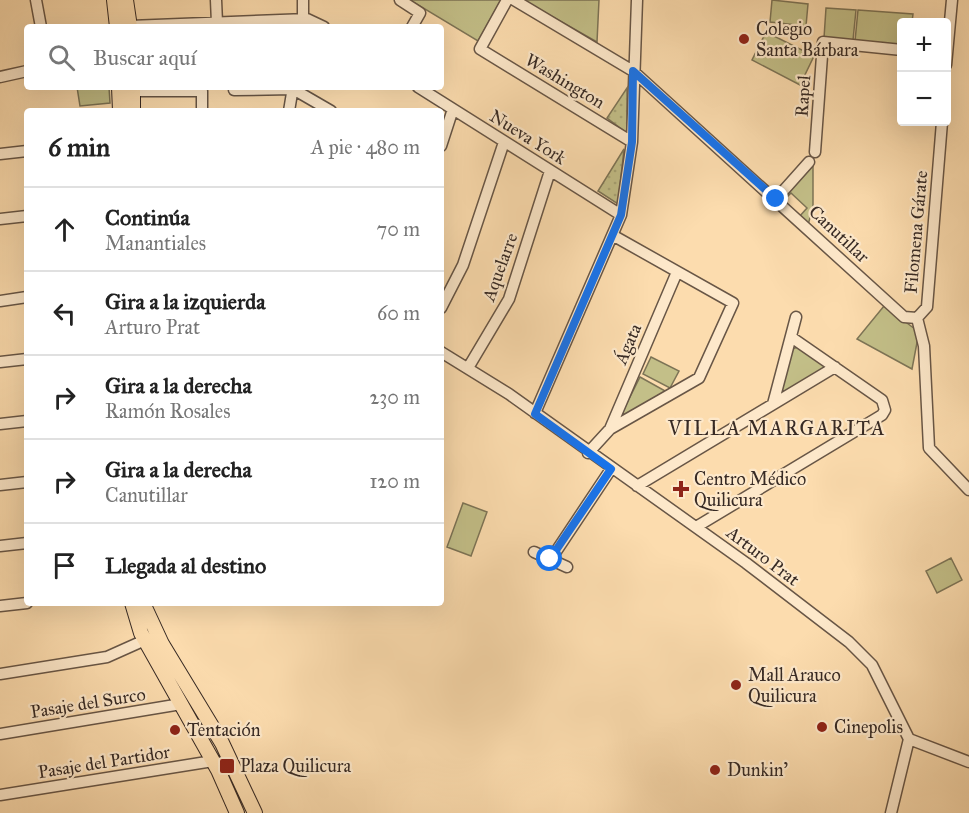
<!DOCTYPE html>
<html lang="es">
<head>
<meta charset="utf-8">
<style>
	:root { --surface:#fff; --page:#f2f2f2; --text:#222; --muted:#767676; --line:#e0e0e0 }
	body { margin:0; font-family:"IM FELL Great Primer",serif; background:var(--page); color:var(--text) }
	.controls { position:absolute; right:18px; top:18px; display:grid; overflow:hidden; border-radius:6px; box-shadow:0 6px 24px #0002 }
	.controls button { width:54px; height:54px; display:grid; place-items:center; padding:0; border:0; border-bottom:2px solid var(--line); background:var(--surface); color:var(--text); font:30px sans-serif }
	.stop { position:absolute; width:18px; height:18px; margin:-14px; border:4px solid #1a73e8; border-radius:50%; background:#fff }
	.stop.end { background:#1a73e8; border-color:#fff; box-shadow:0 2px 6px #0008 }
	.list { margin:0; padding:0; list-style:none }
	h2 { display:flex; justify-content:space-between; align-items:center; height:78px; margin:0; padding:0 24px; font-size:26px }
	h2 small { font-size:20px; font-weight:400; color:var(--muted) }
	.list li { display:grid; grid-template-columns:39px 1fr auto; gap:18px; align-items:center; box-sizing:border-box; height:84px; padding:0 24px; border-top:2px solid var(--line) }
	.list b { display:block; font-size:22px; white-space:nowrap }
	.list p { margin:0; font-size:20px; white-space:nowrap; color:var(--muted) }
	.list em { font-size:20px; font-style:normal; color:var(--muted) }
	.icon { flex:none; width:33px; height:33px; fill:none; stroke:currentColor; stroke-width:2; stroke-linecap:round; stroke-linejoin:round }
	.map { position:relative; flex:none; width:969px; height:813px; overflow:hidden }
	.search { position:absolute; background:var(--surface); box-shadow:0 6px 24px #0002; left:24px; top:24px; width:420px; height:66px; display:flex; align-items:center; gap:15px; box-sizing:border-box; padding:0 21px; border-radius:6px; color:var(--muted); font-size:22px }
	.panel { position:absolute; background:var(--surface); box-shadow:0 6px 24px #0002; left:24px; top:108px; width:420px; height:498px; border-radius:6px }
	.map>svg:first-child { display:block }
</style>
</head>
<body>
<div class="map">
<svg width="969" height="813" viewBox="0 0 969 813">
	<defs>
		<pattern id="grass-dots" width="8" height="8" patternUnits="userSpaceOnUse" patternTransform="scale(1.5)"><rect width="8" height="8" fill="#c3bf88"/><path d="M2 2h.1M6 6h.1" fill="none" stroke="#a8a475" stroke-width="1.8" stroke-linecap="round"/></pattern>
	</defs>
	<rect width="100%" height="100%" fill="#fcdcae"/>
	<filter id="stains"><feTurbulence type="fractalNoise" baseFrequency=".00333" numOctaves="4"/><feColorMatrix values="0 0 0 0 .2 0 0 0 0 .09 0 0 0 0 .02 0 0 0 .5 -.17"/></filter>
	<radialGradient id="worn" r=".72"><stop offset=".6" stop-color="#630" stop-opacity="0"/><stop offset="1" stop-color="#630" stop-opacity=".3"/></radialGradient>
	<path fill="url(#grass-dots)" stroke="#7d7456" stroke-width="1.5" d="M627,88V133L607,118Z
		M624,149L618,204L598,191Z"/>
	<path fill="#c3bf88" stroke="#7d7456" stroke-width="1.5" d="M410,0H501L478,41Z
		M523,0H599L597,42Z
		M772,0L808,4L806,26L770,22Z
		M826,8L856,10L853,40L824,38Z
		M858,10L913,14L912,22H902L901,46L855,41Z
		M766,32L814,56L800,85L752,60Z
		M77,87H109L110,103L80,106Z
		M813,166V207L808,225L799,217L807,208L791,193L783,201L781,199Z
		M884,306L919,332L912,369L857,339Z
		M800,346L828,366L779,396L790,350Z
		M651,357L679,371L670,388L643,374Z
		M640,377L667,392L619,419Z
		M463,503L487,512L471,556L447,547Z
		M951,558L962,580L937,593L926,571Z"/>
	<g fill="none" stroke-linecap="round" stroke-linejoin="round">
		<defs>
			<path id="minor" d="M36,0L41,27
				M216,0L217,23
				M400,0L420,13L412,27
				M507,0L480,49L632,142
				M514,0L633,71L904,317L917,318
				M130,26L307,19L324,27
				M303,27V0
				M946,65L952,0
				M0,77L27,71
				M418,87L621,215
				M234,90L293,89L331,111
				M133,91H202V111
				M289,111L293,87
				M441,146L453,109
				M815,152L823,42L902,50
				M0,154L27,151
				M776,199L809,162
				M0,219L27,216
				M0,301L27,297
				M441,308L463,265L504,142
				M917,318L927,307L942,122
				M917,318L924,346L929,448L969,490
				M441,352L509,394L746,563L849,642L872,665L909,739
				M0,362L27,359
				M468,368L509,299L550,171
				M773,404L796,317
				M535,413L621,215L632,142L637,0
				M0,424L27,421
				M610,429L677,272
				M588,453L610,429L699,378L733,303L614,236
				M0,485L27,482
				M637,486L835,367
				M696,527L882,415L885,410L882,400L791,337
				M0,546L27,543
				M534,552L567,567
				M551,559L611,469
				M0,606L27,603
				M0,674L107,657L145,640
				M0,734L181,704
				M909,739L969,762
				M0,795L213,761
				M891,813L909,739"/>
			<path id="major" d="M114,0L117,27
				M126,0L130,27
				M119,87L120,111
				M133,87V111
				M132,603L141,633L218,770L237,813
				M143,603L162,644L222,743L255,813"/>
		</defs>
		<use href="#minor" stroke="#685646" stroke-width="13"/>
		<use href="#major" stroke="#372a24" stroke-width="16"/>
		<use href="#minor" stroke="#fde8ca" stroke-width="10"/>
		<use href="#major" stroke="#fcdcae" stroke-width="14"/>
	</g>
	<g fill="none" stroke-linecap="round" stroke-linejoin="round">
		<path stroke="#1a73e8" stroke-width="8" d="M550,559L611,469L535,414L621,215L632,142L633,71L776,199"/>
	</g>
	<g fill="#8f2418" stroke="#fde8ca" stroke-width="2">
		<circle cx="744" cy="39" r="6"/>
		<path d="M678 480h6v6h6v6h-6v6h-6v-6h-6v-6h6z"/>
		<circle cx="736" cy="685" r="6"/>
		<circle cx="822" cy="727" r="6"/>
		<circle cx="175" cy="730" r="6"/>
		<rect x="219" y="758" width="16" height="16" rx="3"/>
		<circle cx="715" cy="770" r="6"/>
	</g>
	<g text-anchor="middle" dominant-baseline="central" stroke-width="4.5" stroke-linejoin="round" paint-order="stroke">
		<g font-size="18" fill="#372a24" stroke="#fde8ca" text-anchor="start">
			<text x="756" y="29">Colegio<tspan x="756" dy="21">Santa Bárbara</tspan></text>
			<text x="694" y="479">Centro Médico<tspan x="694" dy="21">Quilicura</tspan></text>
			<text x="748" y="675">Mall Arauco<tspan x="748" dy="21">Quilicura</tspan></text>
			<text x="834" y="727">Cinepolis</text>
			<text x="187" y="730">Tentación</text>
			<text x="240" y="766">Plaza Quilicura</text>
			<text x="727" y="770">Dunkin'</text>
		</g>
		<g font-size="18" fill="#372a24" stroke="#fde8ca">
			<text transform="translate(565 81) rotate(31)">Washington</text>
			<text transform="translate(803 96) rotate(-86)">Rapel</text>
			<text transform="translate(528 137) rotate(32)">Nueva York</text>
			<text transform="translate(916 232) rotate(-85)">Filomena Gárate</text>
			<text transform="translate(839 234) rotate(43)">Canutillar</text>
			<text transform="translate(500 267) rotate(-70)">Aquelarre</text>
			<text transform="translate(628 344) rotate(-67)">Ágata</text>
			<text transform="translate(763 556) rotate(37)">Arturo Prat</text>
			<text transform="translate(88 703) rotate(-9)">Pasaje del Surco</text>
			<text transform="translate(104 762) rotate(-9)">Pasaje del Partidor</text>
		</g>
		<g font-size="20" letter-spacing="1.5" fill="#372a24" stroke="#fde8ca">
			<text x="777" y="428">VILLA MARGARITA</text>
		</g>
	</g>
	<rect width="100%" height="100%" filter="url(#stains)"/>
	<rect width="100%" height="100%" fill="url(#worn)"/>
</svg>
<div class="controls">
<button>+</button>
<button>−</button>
</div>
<div class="stop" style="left:550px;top:559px"></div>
<div class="stop end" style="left:776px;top:199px"></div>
<div class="search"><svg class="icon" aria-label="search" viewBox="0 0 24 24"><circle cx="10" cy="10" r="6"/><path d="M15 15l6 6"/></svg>Buscar aquí</div>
<section class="panel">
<h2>6 min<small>A pie · 480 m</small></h2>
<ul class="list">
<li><svg class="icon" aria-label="ahead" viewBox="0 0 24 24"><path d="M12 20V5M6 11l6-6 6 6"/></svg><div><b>Continúa</b><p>Manantiales</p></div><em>70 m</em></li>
<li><svg class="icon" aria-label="left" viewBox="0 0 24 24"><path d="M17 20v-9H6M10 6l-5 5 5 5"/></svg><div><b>Gira a la izquierda</b><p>Arturo Prat</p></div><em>60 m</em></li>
<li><svg class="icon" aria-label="right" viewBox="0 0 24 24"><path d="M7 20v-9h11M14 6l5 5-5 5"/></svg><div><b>Gira a la derecha</b><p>Ramón Rosales</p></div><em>230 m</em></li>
<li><svg class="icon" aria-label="right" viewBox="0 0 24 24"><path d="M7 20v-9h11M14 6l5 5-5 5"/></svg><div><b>Gira a la derecha</b><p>Canutillar</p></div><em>120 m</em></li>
<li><svg class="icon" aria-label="arrive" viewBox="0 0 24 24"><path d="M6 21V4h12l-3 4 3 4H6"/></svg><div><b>Llegada al destino</b></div></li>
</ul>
</section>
</div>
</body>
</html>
